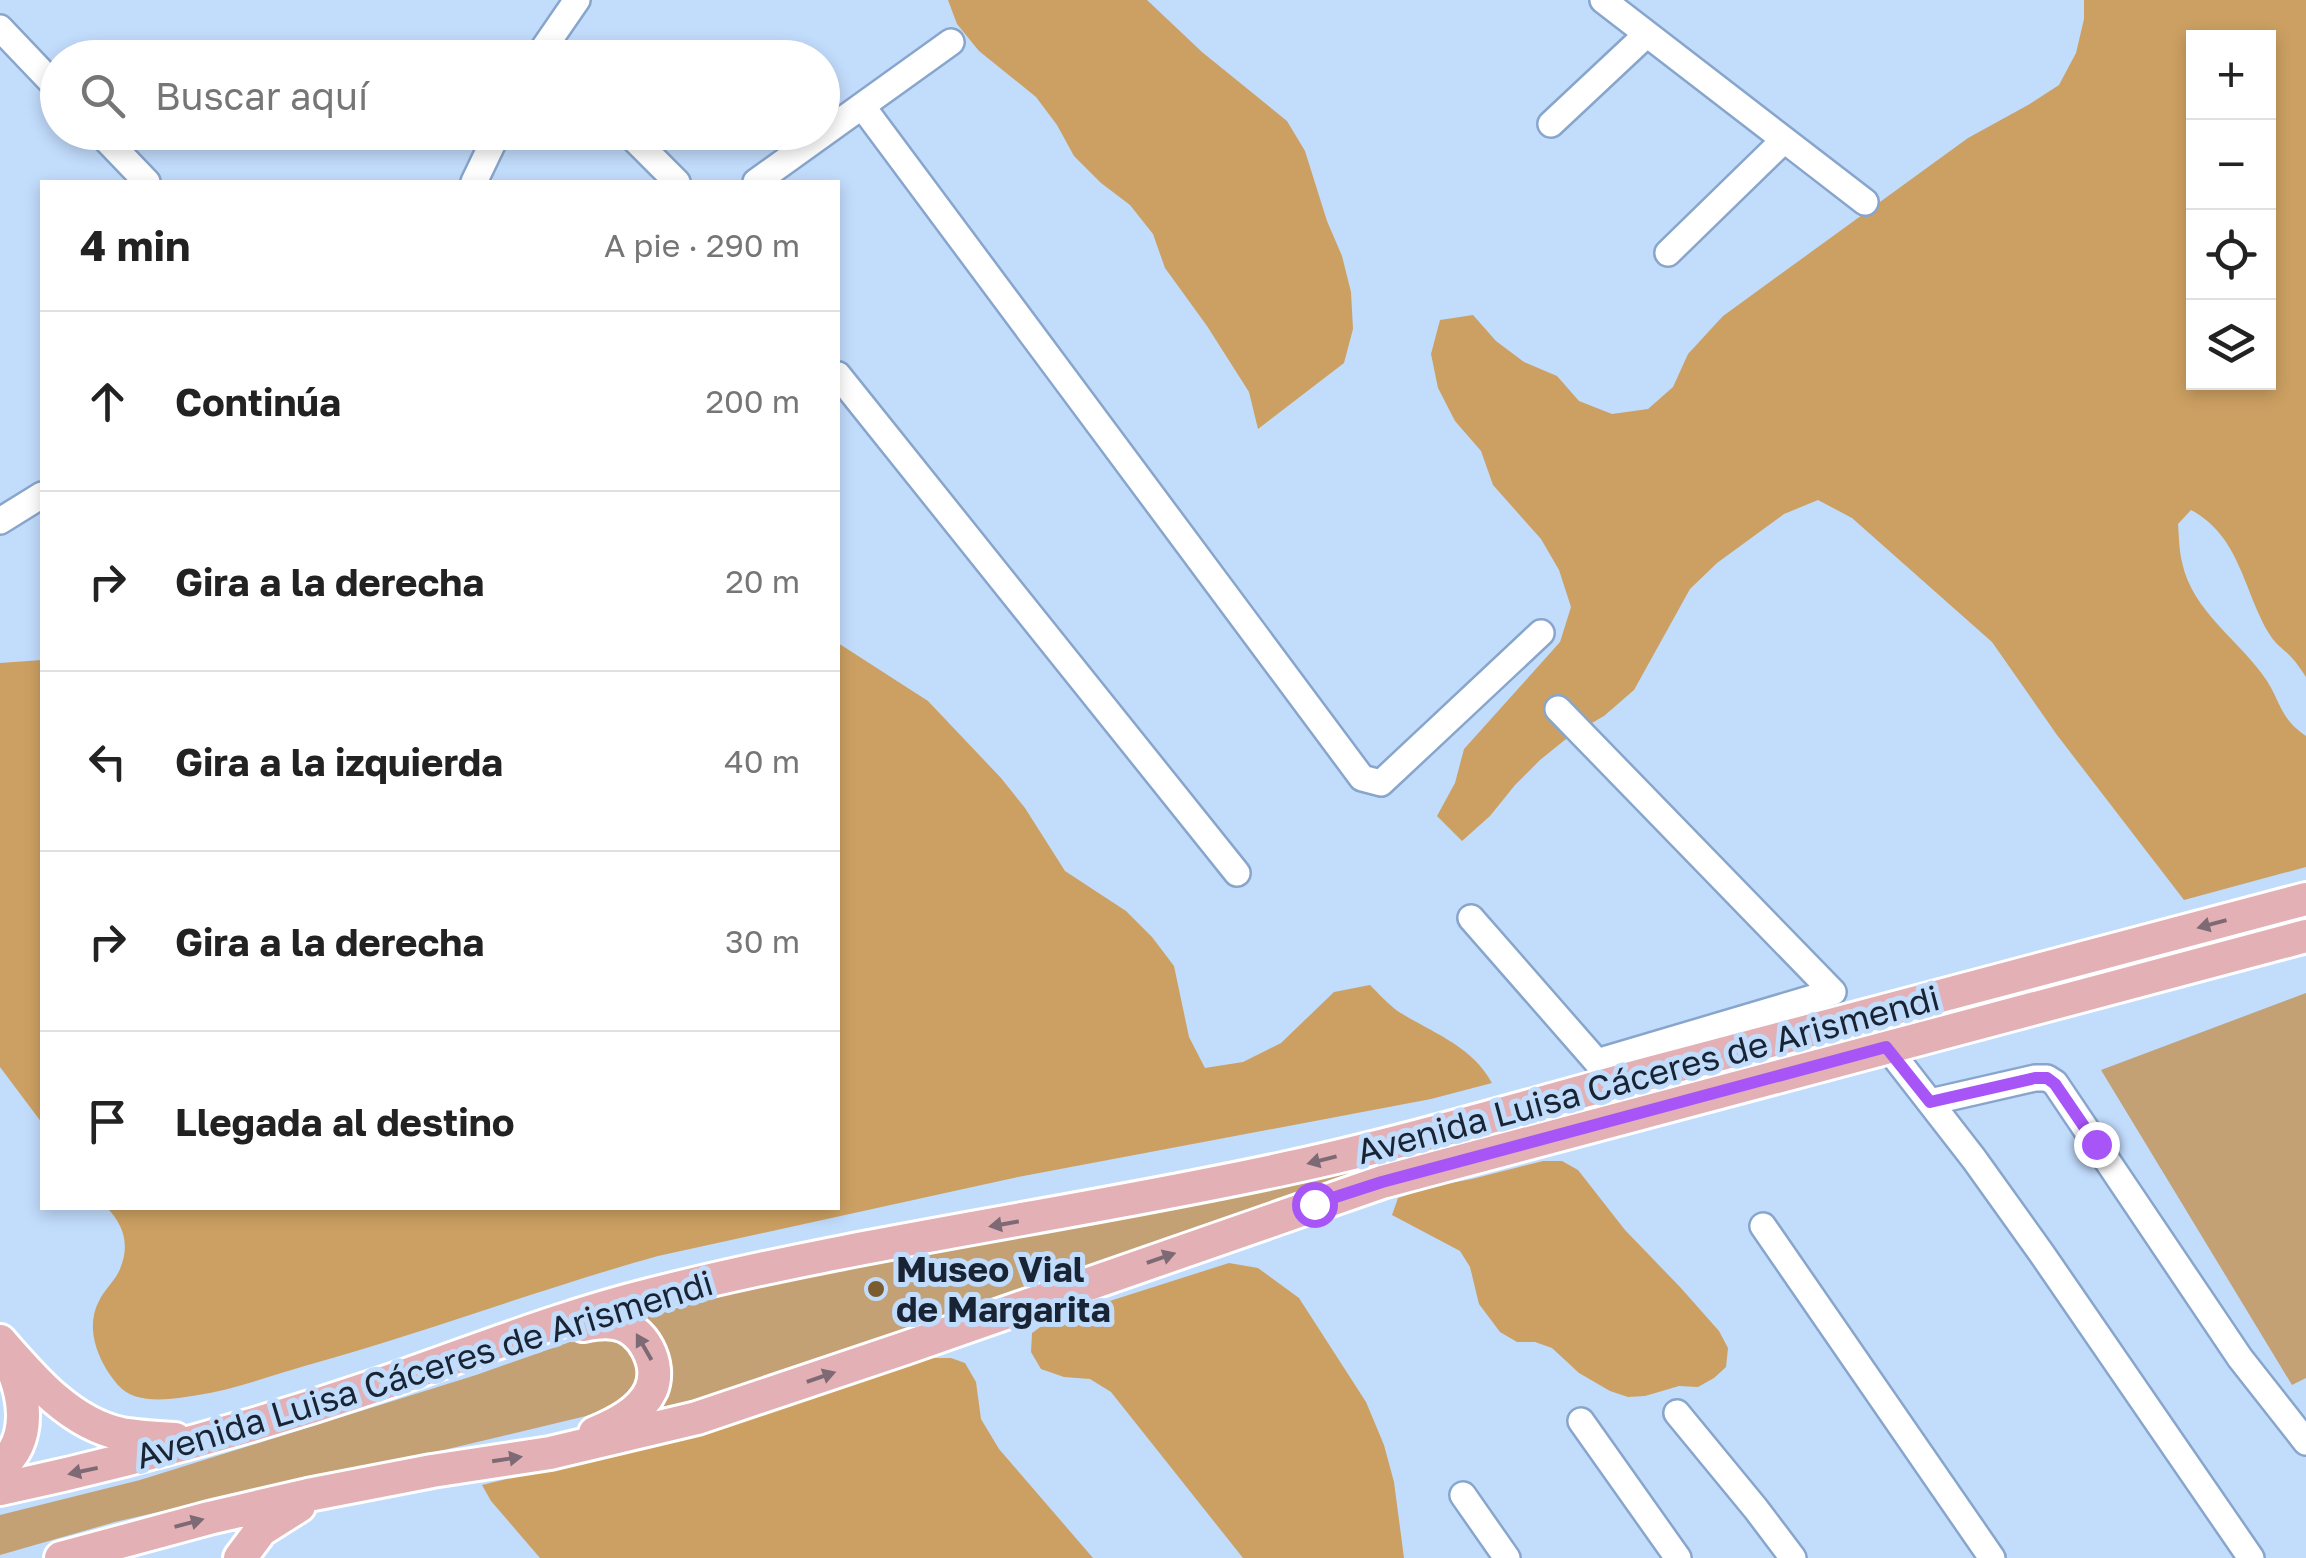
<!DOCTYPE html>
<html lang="es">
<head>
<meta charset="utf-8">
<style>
	:root { --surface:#fff; --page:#f6f6f6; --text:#222; --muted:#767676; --line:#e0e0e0 }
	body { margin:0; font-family:"Golos Text",sans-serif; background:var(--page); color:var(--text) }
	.controls { position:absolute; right:30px; top:30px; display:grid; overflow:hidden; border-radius:0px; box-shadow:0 5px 15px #0003 }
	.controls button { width:90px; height:90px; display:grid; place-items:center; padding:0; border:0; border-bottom:2px solid var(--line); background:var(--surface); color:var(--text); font:50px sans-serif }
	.stop { position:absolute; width:30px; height:30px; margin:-22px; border:8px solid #a855f7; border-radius:50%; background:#fff }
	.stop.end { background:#a855f7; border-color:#fff; box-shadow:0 2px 10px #0008 }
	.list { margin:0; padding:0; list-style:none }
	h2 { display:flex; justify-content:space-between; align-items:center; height:130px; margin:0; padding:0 40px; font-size:42px }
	h2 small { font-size:32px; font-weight:400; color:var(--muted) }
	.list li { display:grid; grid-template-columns:65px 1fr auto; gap:30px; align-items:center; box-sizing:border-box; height:180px; padding:0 40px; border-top:2px solid var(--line) }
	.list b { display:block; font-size:38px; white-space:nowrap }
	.list em { font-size:32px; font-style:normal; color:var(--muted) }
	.icon { flex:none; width:55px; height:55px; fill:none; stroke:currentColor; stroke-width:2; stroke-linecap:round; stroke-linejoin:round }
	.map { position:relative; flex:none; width:2306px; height:1558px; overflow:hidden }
	.search { position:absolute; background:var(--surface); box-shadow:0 5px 15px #0003; left:40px; top:40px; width:800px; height:110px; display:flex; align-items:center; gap:25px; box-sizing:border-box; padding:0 35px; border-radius:55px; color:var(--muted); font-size:38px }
	.panel { position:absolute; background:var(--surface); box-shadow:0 5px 15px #0003; left:40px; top:180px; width:800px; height:1030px; border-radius:0px }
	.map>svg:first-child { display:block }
</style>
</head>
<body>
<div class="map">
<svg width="2306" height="1558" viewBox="0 0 2306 1558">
	<rect width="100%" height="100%" fill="#c2dcfc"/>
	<path fill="#c3a175" d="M2306,993V1378L2292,1385L2101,1070Z
		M1378,1160L1380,1169L1255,1207L669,1412L662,1411L661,1409L666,1395L654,1332L638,1312L640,1309Z
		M593,1334L626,1340L642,1366L634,1396L607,1411L406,1459L240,1493L115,1522L0,1555V1515L140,1480L476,1375Z"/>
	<path fill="#cca062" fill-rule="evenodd" d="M948,0H1147L1202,52L1287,121L1305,151L1327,221L1342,256L1351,292L1353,329L1344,363L1258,429L1249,392L1207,326L1165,268L1153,234L1130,205L1101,183L1074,156L1057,125L1036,97L979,51L957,24Z
		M2084,0H2306V677C2302,671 2297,663 2292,658C2284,649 2276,645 2270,635C2243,591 2241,537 2191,510L2178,524C2179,536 2179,550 2182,562C2192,612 2241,641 2267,681C2282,705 2280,718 2306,736V867L2184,900L2057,735L1992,642L1852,518L1818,500L1784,514L1717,563L1690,589L1634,690L1604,716L1571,735L1540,760L1515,785L1490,816L1462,841L1437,816L1455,783L1464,749L1560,642L1571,607L1559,570L1541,539L1493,485L1481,451L1455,421L1438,388L1431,354L1440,320L1473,315L1496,341L1524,362L1557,376L1579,401L1612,414L1648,409L1673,387L1688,354L1723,316L1968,138L2028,105L2059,85L2076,53L2084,19ZM2194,38H2268V382H2194Z
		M838,643L928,701L1001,778L1025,808L1065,871L1126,911L1152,937L1174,966L1189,1037L1205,1068L1243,1062L1281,1043L1334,992L1370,985C1379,994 1389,1005 1399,1012C1433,1033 1472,1046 1492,1083L1431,1099L1018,1177L658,1256C540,1289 426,1332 308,1365C272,1375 234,1390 198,1395C173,1399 136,1406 118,1385C99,1363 84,1329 99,1301C104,1290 115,1281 120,1269C130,1245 124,1225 107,1208H838Z
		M42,660V1123L0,1067V663Z
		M1543,1161H1562L1578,1170L1625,1230L1680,1287L1719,1331L1728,1348L1726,1367L1714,1378L1698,1387L1679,1386L1645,1396L1628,1397L1610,1391L1579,1373L1552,1348L1535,1342H1517L1500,1332L1479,1304L1470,1267L1460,1251L1392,1215L1398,1198L1434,1186L1472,1179Z
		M1229,1263L1258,1268L1299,1298L1366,1402L1384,1445L1394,1482L1404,1558H1243L1111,1392L1090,1379L1064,1377L1041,1369L1031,1352L1032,1333L1050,1320Z
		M922,1358H951L965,1363L976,1382L981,1419L999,1449L1093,1558H540L491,1501L482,1485L729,1425L860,1377Z"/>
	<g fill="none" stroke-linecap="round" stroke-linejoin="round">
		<defs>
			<path id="minor" d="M1603,0L1865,202
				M0,28L58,89
				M537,58L577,0
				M862,106L1362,778L1381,783L1541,633
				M1551,124L1647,34
				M99,132L147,182
				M627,132L677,182
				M474,182L498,132
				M756,182L951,42
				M1668,253L1784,140
				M838,375L1237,873
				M0,521L42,495
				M1471,918L1597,1062L1833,992L1558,709
				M1887,1047L1974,1159L2042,1254L2251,1558
				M1930,1102L2035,1078H2047L2055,1083L2240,1358L2306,1442
				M1763,1226L1992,1558
				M1677,1413L1756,1509L1793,1558
				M1581,1421L1678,1558
				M1463,1495L1507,1558"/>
			<path id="major" d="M583,1325C593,1323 604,1321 614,1323C643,1327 662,1364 651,1390C641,1412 616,1424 595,1433
				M0,1341C33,1379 70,1423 121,1434C139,1437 157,1438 175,1439
				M0,1467C34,1439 25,1392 7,1357
				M0,1489C131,1461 254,1427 381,1384C471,1353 560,1317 653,1294C862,1241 1077,1214 1287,1168C1408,1142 1527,1106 1646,1074C1866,1016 2086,957 2306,899
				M61,1558L209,1518L308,1495L432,1471L550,1453L697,1418L905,1348L1382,1182L2306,936
				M240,1558L261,1530L299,1506"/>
		</defs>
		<use href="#minor" stroke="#88a6cc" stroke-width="30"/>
		<use href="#major" stroke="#fff" stroke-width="38"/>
		<use href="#minor" stroke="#fff" stroke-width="25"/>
		<use href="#major" stroke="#e2b0b5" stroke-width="32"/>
	</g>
	<defs><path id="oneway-solid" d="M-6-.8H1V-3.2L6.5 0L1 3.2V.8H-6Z" transform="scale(2.5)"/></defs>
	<g fill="#7d6a74">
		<use href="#oneway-solid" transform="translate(2212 924) rotate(165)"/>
		<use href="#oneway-solid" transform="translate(1322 1160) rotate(166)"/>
		<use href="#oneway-solid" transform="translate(1004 1224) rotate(170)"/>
		<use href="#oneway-solid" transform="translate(1161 1258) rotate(-19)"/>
		<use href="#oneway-solid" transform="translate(644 1347) rotate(-120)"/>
		<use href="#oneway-solid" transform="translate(821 1377) rotate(-19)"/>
		<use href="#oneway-solid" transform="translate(507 1459) rotate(-9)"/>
		<use href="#oneway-solid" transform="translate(83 1471) rotate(168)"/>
		<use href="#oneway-solid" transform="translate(189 1523) rotate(-15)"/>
	</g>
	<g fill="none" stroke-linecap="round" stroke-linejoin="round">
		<path stroke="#a855f7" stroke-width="12" d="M1314,1204L1382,1182L1886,1047L1930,1102L2035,1078H2047L2055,1084L2096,1144"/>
	</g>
	<circle fill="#7b5c31" stroke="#c2dcfc" stroke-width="4" cx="876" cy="1289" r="10"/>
	<g text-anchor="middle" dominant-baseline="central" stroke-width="10" stroke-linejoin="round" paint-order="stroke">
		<g font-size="35" fill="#182433" stroke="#c2dcfc">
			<text transform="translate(1648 1074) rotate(-15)">Avenida Luisa Cáceres de Arismendi</text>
			<text transform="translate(424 1369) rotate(-17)">Avenida Luisa Cáceres de Arismendi</text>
		</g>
		<g font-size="35" font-weight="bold" fill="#182433" stroke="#c2dcfc" text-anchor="start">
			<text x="896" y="1269">Museo Vial<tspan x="896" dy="40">de Margarita</tspan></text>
		</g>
	</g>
</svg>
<div class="controls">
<button>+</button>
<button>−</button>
<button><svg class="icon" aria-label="locate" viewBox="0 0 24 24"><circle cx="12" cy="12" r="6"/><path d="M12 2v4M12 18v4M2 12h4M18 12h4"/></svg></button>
<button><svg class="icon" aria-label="layers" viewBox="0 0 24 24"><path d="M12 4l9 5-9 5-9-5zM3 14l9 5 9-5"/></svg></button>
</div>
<div class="stop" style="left:1314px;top:1204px"></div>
<div class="stop end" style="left:2096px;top:1144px"></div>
<div class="search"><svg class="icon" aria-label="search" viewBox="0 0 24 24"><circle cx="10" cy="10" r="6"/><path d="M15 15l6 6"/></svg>Buscar aquí</div>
<section class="panel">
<h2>4 min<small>A pie · 290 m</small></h2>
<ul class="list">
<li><svg class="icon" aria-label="ahead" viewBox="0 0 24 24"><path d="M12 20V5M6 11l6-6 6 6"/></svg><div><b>Continúa</b></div><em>200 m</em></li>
<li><svg class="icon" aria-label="right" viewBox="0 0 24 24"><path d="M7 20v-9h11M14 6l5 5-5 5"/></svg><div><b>Gira a la derecha</b></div><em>20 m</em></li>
<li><svg class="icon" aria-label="left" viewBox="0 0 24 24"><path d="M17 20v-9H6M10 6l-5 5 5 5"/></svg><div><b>Gira a la izquierda</b></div><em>40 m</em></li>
<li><svg class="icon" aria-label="right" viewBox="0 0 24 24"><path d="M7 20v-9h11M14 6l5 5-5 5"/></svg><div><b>Gira a la derecha</b></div><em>30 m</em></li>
<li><svg class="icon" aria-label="arrive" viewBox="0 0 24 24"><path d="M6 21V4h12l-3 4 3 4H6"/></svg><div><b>Llegada al destino</b></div></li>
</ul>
</section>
</div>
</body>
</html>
